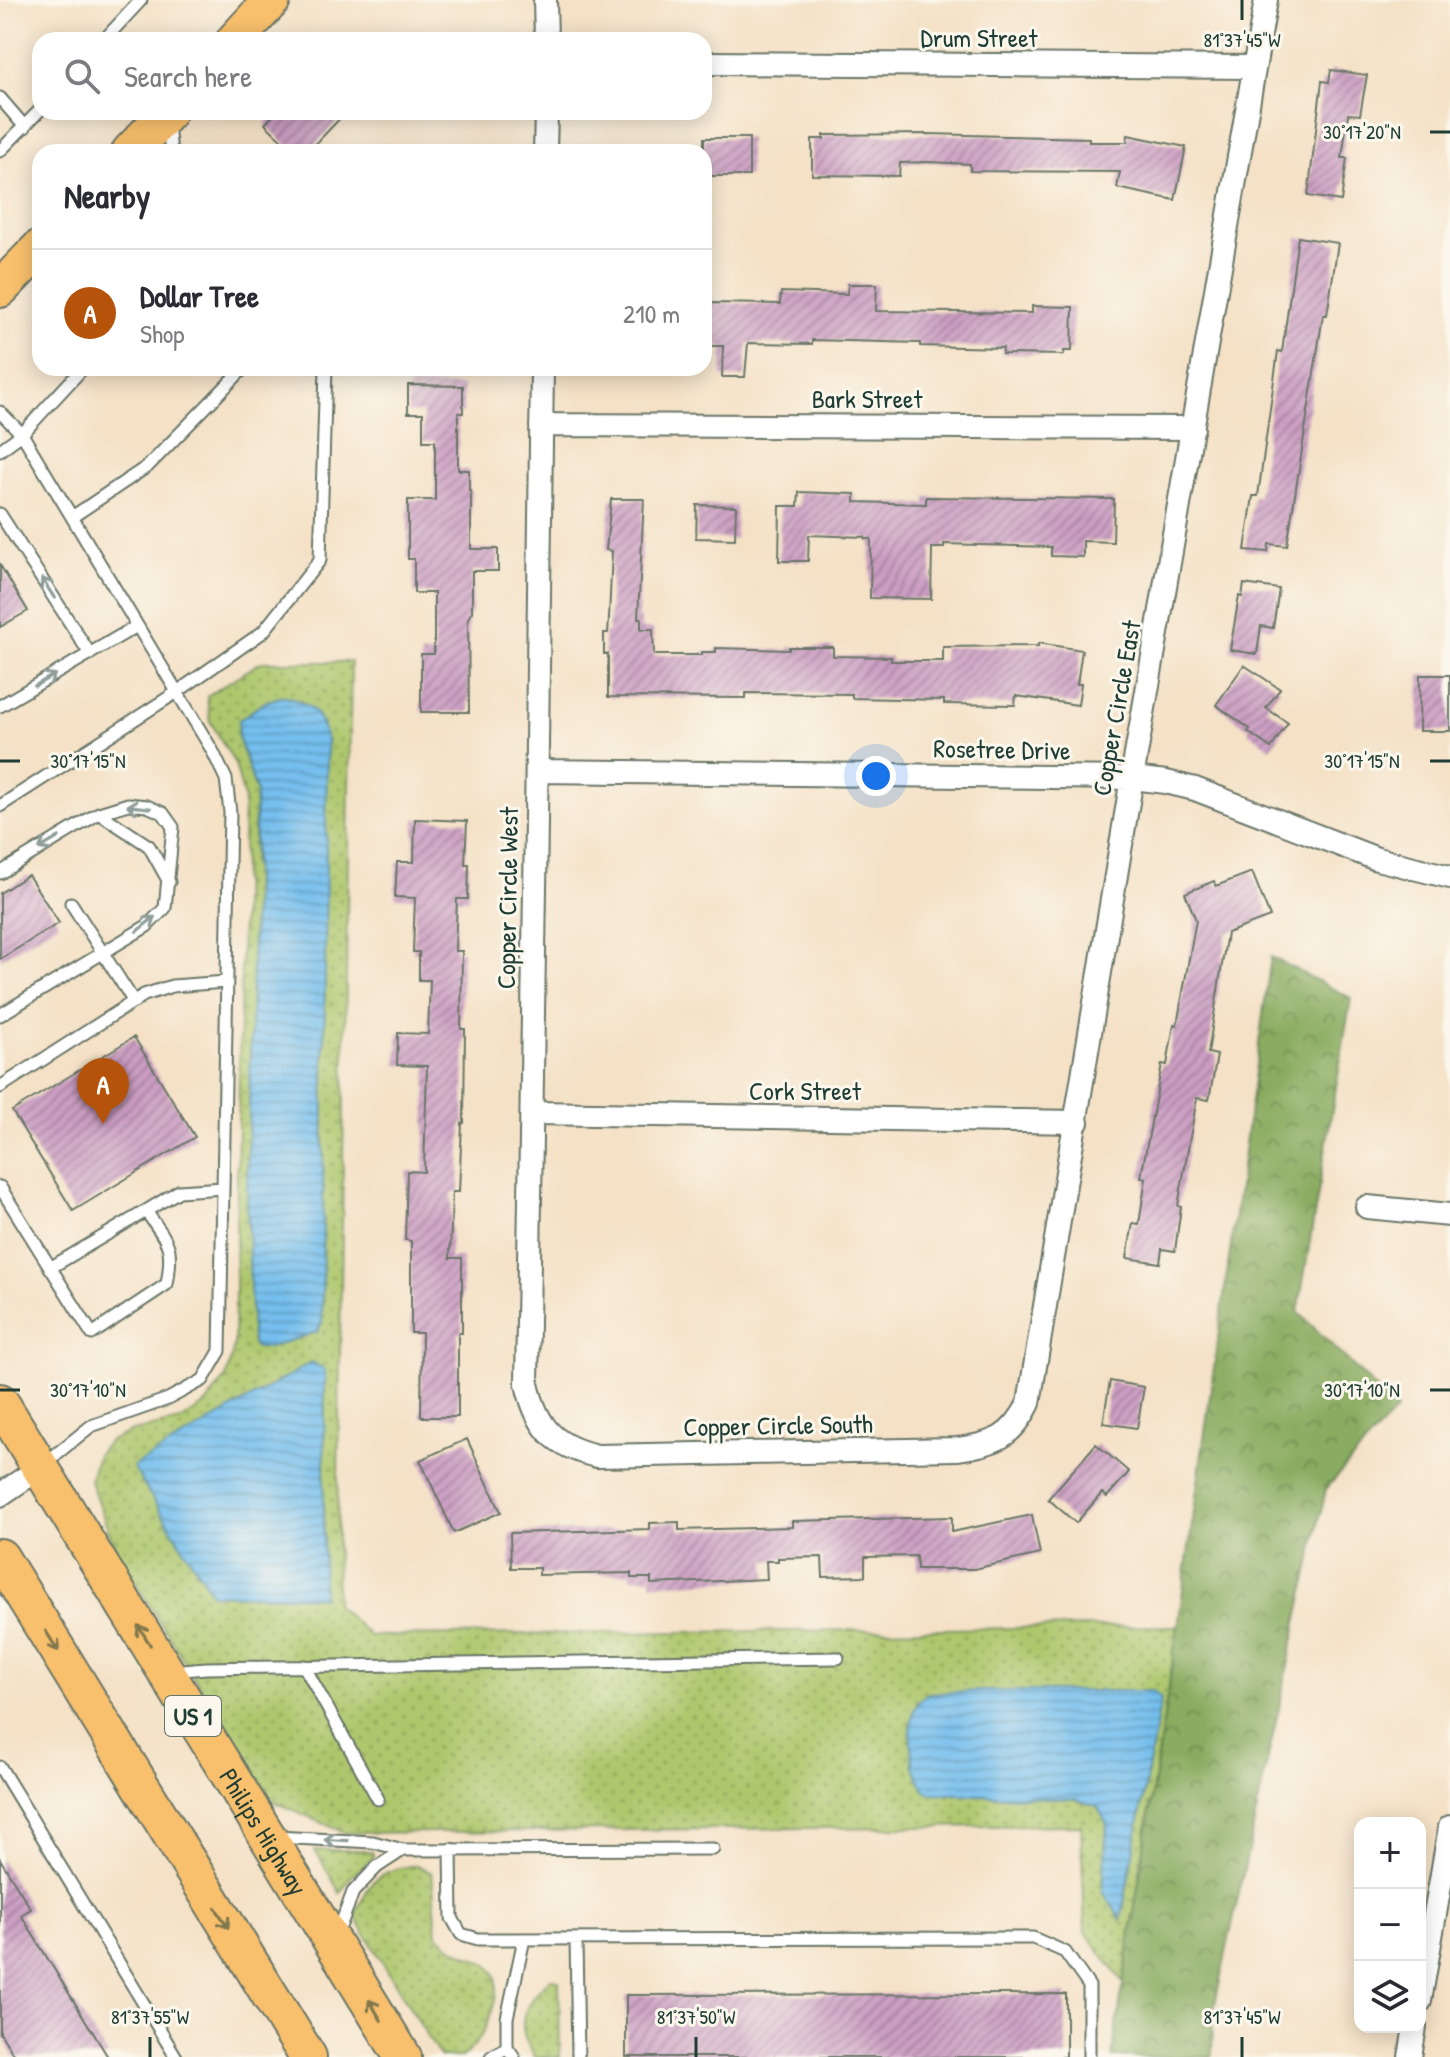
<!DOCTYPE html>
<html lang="en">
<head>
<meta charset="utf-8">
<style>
	:root { --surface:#fff; --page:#f2f2f3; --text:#2b2b33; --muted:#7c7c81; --line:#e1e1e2; --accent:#b45309 }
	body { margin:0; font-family:"Patrick Hand",sans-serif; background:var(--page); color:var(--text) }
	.controls { position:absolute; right:24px; bottom:24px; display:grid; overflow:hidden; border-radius:16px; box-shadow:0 4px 20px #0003 }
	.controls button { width:72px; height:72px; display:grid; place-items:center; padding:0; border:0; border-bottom:2px solid var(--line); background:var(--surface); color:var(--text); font:40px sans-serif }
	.you { position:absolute; left:876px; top:776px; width:28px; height:28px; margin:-20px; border:6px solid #fff; border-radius:50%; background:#1a73e8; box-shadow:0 0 0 12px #1a73e833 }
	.badge { display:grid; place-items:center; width:52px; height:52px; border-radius:50%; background:var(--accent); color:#fff; font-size:26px; font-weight:700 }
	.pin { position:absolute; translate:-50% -66px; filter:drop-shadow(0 2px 4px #0008) }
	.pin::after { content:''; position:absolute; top:42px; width:28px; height:24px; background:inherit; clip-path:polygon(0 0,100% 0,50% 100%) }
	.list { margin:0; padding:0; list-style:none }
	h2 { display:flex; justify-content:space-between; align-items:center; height:104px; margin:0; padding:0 32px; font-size:34px }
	h2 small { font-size:26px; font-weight:400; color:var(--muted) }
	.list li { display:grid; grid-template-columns:52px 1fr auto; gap:24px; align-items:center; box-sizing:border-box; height:128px; padding:0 32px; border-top:2px solid var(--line) }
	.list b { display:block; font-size:30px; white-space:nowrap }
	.list p { margin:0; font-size:26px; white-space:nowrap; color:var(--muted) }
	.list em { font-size:26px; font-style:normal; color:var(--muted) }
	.icon { flex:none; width:44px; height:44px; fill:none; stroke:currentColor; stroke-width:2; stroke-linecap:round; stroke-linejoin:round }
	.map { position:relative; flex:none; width:1450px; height:2057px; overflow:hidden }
	.search { position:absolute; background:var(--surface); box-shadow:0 4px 20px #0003; left:32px; top:32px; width:680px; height:88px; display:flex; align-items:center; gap:20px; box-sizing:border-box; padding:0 28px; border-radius:24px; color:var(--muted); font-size:30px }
	.panel { position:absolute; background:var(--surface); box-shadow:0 4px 20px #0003; left:32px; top:144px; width:680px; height:232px; border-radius:24px }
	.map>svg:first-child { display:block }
</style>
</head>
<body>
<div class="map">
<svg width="1450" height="2057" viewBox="0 0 1450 2057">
	<defs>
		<pattern id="grass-dots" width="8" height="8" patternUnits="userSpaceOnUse" patternTransform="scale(2)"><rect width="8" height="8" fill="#aec76d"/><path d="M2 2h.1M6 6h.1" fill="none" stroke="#8da35a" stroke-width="1.8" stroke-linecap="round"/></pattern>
		<pattern id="forest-crowns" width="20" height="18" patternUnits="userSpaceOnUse" patternTransform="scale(2)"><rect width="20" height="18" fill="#8aac60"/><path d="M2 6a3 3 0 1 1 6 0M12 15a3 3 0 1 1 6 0" fill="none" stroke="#708d50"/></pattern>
		<pattern id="water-rules" width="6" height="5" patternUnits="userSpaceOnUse" patternTransform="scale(2)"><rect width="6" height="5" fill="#75beed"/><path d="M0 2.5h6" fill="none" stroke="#5f9cc1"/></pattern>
		<pattern id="building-hatch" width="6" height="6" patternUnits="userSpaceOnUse" patternTransform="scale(2)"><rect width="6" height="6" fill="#cb9dc2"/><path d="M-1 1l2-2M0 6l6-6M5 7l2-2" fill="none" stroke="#a4819e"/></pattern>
	</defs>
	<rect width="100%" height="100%" fill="#fbf7ec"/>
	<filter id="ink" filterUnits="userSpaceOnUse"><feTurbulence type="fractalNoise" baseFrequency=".0125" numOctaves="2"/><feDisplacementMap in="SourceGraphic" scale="16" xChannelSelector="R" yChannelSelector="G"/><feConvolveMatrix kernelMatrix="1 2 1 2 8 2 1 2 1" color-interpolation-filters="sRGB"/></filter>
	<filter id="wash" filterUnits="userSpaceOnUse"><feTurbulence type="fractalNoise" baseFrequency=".006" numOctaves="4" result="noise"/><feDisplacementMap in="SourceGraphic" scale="32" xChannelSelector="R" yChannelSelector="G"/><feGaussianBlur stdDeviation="1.8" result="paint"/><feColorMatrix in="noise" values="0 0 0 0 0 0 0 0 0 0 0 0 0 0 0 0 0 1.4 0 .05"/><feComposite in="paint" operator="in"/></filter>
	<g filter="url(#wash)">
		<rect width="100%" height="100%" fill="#f4e1c6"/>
		<path fill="url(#grass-dots)" stroke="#668250" stroke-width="2" fill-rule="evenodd" d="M261,662H351L336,1605L370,1636L1178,1626L1123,1982L1085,1932L1081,1825L345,1833L271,1800L117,1553L90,1481L97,1455L109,1441L133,1431L180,1421L206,1404L226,1377L234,1346L244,798L235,764L210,721L207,696ZM238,737L327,741L253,865L256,791ZM981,1691H1153L1121,1918L1103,1891L1107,1824L1097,1806L1075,1799Z
			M315,1850H364L373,1853V1858L351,1877L340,1893Z
			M417,1865L432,1873L437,1933C463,1969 516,1947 490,2016C483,2034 477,2046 461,2057H440L355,1917C370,1878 377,1871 417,1865Z
			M551,1978L559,1981L560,2057H535C512,2023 524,2004 551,1978Z"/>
		<path fill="url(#forest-crowns)" stroke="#54744a" stroke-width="2" d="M1271,957L1351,998L1298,1312L1397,1409L1326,1489L1213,2013L1212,2057H1112L1178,1626Z"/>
		<path fill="url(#water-rules)" stroke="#4a7e90" stroke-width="2" d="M283,696C312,703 320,712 327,741L322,1323L317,1332L268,1348H256L252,1344L247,1195L256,791L238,736L239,720L265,702Z
			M312,1362L325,1370L323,1597L212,1594L133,1467Z
			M981,1691H1153L1161,1699L1121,1920L1103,1891L1107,1824L1097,1806L1075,1799L928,1793C910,1777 907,1729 915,1707C918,1702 923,1697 928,1693Z"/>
		<g id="blocks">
			<path fill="url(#building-hatch)" d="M1331,70L1367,75L1360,115L1348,114L1342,158H1347L1341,201L1308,196L1322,81L1329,82Z
				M276,112H346L308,152H294L265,124Z
				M928,134L1089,138V142H1127L1128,135L1186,147L1175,200L1117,188L1120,172L970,171V164L928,162L900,163L899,176L812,175V139H824V135Z
				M704,138H749V176H704Z
				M1298,237L1338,243L1327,315H1323L1287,546L1269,544L1268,552L1245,550L1253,496H1258L1278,351L1282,352Z
				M848,284H877L876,311L1032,313V306L1073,307L1072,351H1064V355L1002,354L1003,348L920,346V343L812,340V344L748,343L745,377H722L723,346H704V313L709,314V303L780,304L781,292L847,294Z
				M408,385L463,386V413H458V470H469V490H471V549H498V571H472V612L468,618L469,712H421V654H434V593H414V559H408V500H435V441H423V413H408Z
				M799,492L855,494V502L926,504V497L1114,499L1113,542L1083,541V557L1051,556V547L944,544V548H932L931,599L870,598L871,539H865V537L809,535L808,561H779L780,506H798Z
				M611,499H644L638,618H641V629H653L654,655H702V652H716V648L789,650V647H833V656L891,657V661H943V647L1038,646V643L1082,650L1077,684H1081L1078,705L1016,696L1015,705L944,704V700L852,698V694L746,693V698L608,697V654H604V633H608L609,618L612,551L606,550Z
				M697,505L736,506L735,539L696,538Z
				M0,565L28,611L0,627Z
				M1244,584L1279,589L1273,628L1261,626L1257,654L1230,650L1239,596L1242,597Z
				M1244,665L1280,689L1266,708L1288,723L1271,748L1248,732L1250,729L1216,705Z
				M1420,675H1450V731H1419Z
				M415,819L467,821L465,864H469L468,899H457L455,951H462L461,1029H465L464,1123H462L459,1192H452L450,1258H462V1333H458V1417H421L422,1333H411V1241L405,1240L407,1171L424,1172L427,1066L397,1065L398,1033L428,1034L430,980H419V952H413L415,898L395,897L397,862H414Z
				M1252,872L1270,917L1227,933L1208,1053L1217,1055L1209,1100L1197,1098L1178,1206L1181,1207L1175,1251L1162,1249L1160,1263L1127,1258L1133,1223L1139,1224L1146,1178L1141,1177L1162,1064L1167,1065L1174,1024L1177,1025L1196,920L1185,893L1214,881L1216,886Z
				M28,875L59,923L0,959V893Z
				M134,1037L195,1137L73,1211L12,1111Z
				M1110,1381L1144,1387L1137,1428L1103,1423Z
				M467,1439L501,1512L454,1533L420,1460Z
				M1096,1444L1129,1472L1107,1497L1102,1493L1076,1523L1048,1499Z
				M1032,1515L1040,1554L974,1569H917L916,1556L865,1557V1576L823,1577L822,1557L778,1558V1561H766L767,1579L651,1584V1578H631V1573L539,1575V1568H511L510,1533L650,1529V1523L679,1522V1530L792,1527V1521L952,1517V1532Z
				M0,1859L31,1909L21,1915L108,2057H15L0,2033Z
				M1066,1994V2057H626V1995Z"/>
		</g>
	</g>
	<g filter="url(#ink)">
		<use href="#blocks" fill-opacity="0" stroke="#6a7667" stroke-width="2"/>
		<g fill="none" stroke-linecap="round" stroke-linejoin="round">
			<defs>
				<path id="service" d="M104,40L141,0
					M0,98L25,127
					M168,125L171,152
					M0,151L40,110
					M0,412L22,434L212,750L226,779L230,812L220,1351L203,1380L168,1399L91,1426L44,1464
					M0,450L22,434L83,368
					M0,514L90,654
					M72,517L148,466L244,368
					M0,706L137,626
					M0,806L177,692L263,632L320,560L326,368
					M99,813L149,846L169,882
					M0,873L99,813L128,804L147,806L163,813L173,827L165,908L147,926L0,1015
					M71,903L134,1002
					M0,1087L144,995L172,986L226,982
					M0,1187L92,1334L167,1284C174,1244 168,1243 146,1211L179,1191L223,1188
					M50,1268L146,1211
					M304,1666L378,1799
					M171,1671L206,1668L838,1658
					M0,1767L176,2057
					M275,1837L373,1842L403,1850L713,1849
					M451,1849L452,1918L461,1934L478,1939L1033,1938L1065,1952L1089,1986V2057
					M337,1935L353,1892L377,1867L403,1850
					M576,1939L578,2057
					M491,2057L507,2047
					M514,2057L507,2047V2018L524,1939"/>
				<path id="minor" d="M545,0L546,40
					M704,63L1254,67
					M545,152L546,112
					M542,368C536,707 535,1045 527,1384C537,1427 553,1446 597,1456L957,1449C994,1444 1012,1438 1029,1403L1132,778L1266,0
					M541,425L1193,428
					M537,771L1132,778L1166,782L1195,789L1377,859L1450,877
					M534,1113L1077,1122
					M1367,1207L1450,1215
					M0,1495L41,1467
					M1420,2001L1450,1827
					M1410,2057L1415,2027"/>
				<g id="primary">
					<path d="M235,40L272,0"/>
					<path d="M130,152L168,112"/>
					<path d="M0,289L40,248"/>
					<path id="s1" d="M0,1402L403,2057"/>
					<path d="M0,1557L308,2057"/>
				</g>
			</defs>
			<use href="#service" stroke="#6a7667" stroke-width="15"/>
			<use href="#minor" stroke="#6a7667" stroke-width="26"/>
			<use href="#primary" stroke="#6a7667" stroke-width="40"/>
			<use href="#service" stroke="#fff" stroke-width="11"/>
			<use href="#minor" stroke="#fff" stroke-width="22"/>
			<use href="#primary" stroke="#f8bf6c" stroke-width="36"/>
		</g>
		<defs><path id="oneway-shaft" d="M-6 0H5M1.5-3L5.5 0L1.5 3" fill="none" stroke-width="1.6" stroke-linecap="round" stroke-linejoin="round" transform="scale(2)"/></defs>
		<g stroke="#8f9e9a">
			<use href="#oneway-shaft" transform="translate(48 588) rotate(-123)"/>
			<use href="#oneway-shaft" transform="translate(45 680) rotate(-30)"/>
			<use href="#oneway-shaft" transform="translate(139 807) rotate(-174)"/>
			<use href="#oneway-shaft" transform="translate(49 843) rotate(149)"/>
			<use href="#oneway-shaft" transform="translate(146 924) rotate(-38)"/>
			<use href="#oneway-shaft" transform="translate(336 1840) rotate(-177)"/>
		</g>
		<g stroke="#81784d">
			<use href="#oneway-shaft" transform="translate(144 1635) rotate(-122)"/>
			<use href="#oneway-shaft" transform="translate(52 1641) rotate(58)"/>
			<use href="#oneway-shaft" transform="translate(222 1918) rotate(58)"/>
			<use href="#oneway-shaft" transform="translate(375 2010) rotate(-121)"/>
		</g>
	</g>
	<path fill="none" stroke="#1f3d34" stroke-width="3" d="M1242,0V20M1430,132H1450M0,761H20M1430,761H1450M0,1390H20M1430,1390H1450M150,2037V2057M696,2037V2057M1242,2037V2057"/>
	<g text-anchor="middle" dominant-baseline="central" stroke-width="6" stroke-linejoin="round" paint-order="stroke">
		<rect fill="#fbf7ec" stroke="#61756b" stroke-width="2" x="165" y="1696" width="56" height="40" rx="6"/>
		<g font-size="24" font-weight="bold" fill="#1f3d34">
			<text x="193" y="1716">US 1</text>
		</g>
		<g font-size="26" fill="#1f3d34" stroke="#fbf7ec">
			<text x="979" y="37">Drum Street</text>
			<text x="867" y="398">Bark Street</text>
			<text transform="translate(1116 708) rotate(-80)">Copper Circle East</text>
			<text transform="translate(1002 749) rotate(1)">Rosetree Drive</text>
			<text transform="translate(507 898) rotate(-89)">Copper Circle West</text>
			<text x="805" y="1090">Cork Street</text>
			<text transform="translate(778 1425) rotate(-1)">Copper Circle South</text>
			<text stroke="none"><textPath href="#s1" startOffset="504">Philips Highway</textPath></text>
		</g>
	</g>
	<g font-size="20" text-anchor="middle" fill="#1f3d34" stroke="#fbf7ec" stroke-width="6" stroke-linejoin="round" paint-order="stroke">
		<text x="1242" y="47">81°37'45"W</text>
		<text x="1362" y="139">30°17'20"N</text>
		<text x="88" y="768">30°17'15"N</text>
		<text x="1362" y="768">30°17'15"N</text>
		<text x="88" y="1397">30°17'10"N</text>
		<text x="1362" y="1397">30°17'10"N</text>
		<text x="150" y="2024">81°37'55"W</text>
		<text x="696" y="2024">81°37'50"W</text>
		<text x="1242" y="2024">81°37'45"W</text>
	</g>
</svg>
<div class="controls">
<button>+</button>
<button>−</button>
<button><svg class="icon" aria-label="layers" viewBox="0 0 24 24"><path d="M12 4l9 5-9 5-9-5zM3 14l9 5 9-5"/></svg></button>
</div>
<div class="you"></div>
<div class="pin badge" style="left:103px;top:1124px">A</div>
<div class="search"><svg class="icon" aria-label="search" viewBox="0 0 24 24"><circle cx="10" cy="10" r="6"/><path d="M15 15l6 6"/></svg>Search here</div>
<section class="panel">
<h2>Nearby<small></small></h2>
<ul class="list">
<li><span class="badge">A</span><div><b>Dollar Tree</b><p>Shop</p></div><em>210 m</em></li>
</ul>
</section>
</div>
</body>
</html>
